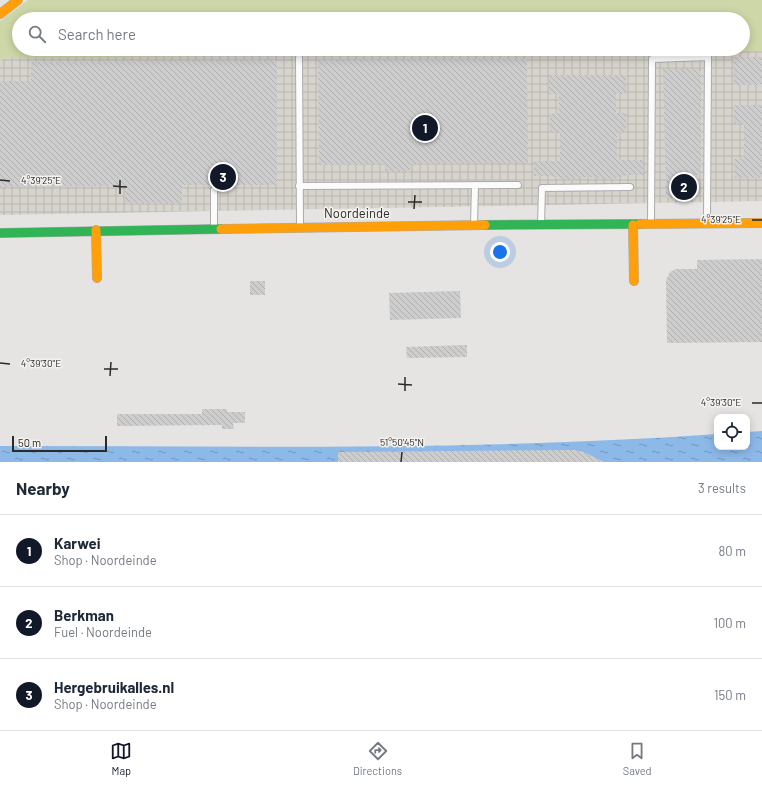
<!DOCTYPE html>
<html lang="en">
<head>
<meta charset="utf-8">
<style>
	:root { --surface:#fff; --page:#f2f2f3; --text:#1f2937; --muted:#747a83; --line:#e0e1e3; --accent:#111827 }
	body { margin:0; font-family:Barlow,sans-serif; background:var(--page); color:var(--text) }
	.controls { position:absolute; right:12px; bottom:12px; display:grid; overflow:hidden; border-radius:8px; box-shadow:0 2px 10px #0003 }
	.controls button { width:36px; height:36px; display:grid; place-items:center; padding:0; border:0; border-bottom:1px solid var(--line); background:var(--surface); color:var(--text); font:20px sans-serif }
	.scale { position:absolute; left:12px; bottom:10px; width:95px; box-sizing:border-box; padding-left:4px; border:2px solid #2a2a28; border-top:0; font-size:11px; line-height:14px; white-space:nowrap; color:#2a2a28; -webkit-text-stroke:3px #f4f2ef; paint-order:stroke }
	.you { position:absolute; left:500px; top:252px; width:14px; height:14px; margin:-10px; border:3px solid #fff; border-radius:50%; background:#1a73e8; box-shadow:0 0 0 6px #1a73e833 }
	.badge { display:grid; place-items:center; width:26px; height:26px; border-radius:50%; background:var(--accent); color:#fff; font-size:13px; font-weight:700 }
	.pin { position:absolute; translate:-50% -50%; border:2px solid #fff; box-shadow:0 1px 4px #0006 }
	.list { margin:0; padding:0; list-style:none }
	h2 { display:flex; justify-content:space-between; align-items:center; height:52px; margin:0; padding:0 16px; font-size:17px }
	h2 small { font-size:13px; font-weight:400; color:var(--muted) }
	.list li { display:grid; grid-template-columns:26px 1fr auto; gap:12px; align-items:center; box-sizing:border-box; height:72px; padding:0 16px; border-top:1px solid var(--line) }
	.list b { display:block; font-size:15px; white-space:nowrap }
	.list p { margin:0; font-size:13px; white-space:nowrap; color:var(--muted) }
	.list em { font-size:13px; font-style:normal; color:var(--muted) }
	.icon { flex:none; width:22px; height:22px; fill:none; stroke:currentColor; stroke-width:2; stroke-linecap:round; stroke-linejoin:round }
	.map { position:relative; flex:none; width:762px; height:462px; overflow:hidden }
	.search { position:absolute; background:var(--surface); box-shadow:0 2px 10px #0003; left:12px; right:12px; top:12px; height:44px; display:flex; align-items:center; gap:10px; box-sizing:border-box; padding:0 14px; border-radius:22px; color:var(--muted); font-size:15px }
	.sheet { height:268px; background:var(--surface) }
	nav { display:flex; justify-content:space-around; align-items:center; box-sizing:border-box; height:56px; border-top:1px solid var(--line); background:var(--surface); font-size:11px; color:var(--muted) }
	nav a { display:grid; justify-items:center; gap:2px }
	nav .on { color:var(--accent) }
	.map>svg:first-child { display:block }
</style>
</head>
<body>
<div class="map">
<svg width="762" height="462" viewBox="0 0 762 462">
	<defs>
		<pattern id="industrial-grid" width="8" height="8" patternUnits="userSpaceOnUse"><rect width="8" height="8" fill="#d7d4ce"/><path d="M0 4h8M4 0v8" fill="none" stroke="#b9b6b1"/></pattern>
		<pattern id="water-ripples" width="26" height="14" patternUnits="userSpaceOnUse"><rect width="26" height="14" fill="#8db9e9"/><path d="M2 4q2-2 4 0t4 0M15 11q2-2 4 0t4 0" fill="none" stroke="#7397bd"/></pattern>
		<pattern id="building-back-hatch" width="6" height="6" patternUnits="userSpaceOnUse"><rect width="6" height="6" fill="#cecdcd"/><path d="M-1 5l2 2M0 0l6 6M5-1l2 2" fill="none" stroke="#b1b0b0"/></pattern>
	</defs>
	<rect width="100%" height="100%" fill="#e5e4e2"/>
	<path fill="url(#industrial-grid)" d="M762,0V201L0,215V61L16,52L137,49H743V19H137Z"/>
	<path fill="#ced7a8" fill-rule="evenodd" d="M28,0H762V51C510,52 258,56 5,58L0,61V21ZM19,19H743V49H19Z"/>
	<path fill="url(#water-ripples)" d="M762,431V462H0V446C239,446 479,451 717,434V447H747V432Z"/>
	<path fill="url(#building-back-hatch)" d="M733,57H762V85H734Z
		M527,59L528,163L410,164V172H385V164L319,165L318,60Z
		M277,60V185H182V204H125V186L0,187V81H31V62Z
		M663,69H701V175H692L691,198H666Z
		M549,75H626V94H616V113H626V132H617V160H643V175H627L611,180L588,177L568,180L550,176H534V161H560V132L550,133V114L559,113V94H549Z
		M734,105H762V177L760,178H735L734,159H744V124H734Z
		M762,259V342L667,343L666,280L670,272L676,269H697V260Z
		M250,281H265V295H250Z
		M460,291L461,318L390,320L389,293Z
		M467,345V357L407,358L406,347Z
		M202,409H227V412H245V423H233L234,429H222V425L117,426V414H202Z
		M575,450L584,452L604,462H338V452Z"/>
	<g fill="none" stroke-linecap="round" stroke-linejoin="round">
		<defs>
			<path id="lane" d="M299,58L300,225
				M299,186L518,185
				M214,190V227
				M651,223L652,59L708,57L707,222
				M474,224L475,185
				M541,224L542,188L630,187"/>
			<path id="fast" d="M485,225L640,224
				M0,233L221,229"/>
			<path id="slow" d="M0,14L18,0
				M640,224L762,223
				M633,225L634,281
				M221,229L485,225
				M96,230L97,278"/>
		</defs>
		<use href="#lane" stroke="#acabaa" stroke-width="8"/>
		<use href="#fast" stroke="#acabaa" stroke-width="10"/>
		<use href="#slow" stroke="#acabaa" stroke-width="10"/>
		<use href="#lane" stroke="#fbfbfb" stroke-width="6"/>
		<use href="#fast" stroke="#30b455" stroke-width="9"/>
		<use href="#slow" stroke="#ff9f0a" stroke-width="9"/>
	</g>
	<path fill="none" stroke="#2a2a28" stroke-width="1.5" d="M0,180L10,181M113,186L127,187M120,194V180M408,202H422M414,209L415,195M752,220H762M0,363L10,364M104,369H118M110,376L111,362M398,384L412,385M405,391V377M752,403H762M401,462L402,452"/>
	<g text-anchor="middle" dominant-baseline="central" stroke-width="3" stroke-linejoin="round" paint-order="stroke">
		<g font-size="13" fill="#2a2a28" stroke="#f4f2ef">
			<text x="357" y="213">Noordeinde</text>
		</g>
	</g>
	<g font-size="10" text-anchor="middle" fill="#2a2a28" stroke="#f4f2ef" stroke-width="3" stroke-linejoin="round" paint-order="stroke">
		<text x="41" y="184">4°39'25"E</text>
		<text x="721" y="223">4°39'25"E</text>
		<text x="41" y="367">4°39'30"E</text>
		<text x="721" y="406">4°39'30"E</text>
		<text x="402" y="446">51°50'45"N</text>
	</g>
</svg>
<div class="controls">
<button><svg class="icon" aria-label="locate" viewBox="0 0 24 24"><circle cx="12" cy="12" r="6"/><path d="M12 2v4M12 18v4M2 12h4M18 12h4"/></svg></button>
</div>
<div class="scale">50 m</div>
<div class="you"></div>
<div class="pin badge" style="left:425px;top:128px">1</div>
<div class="pin badge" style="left:684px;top:187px">2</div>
<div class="pin badge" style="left:223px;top:177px">3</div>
<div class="search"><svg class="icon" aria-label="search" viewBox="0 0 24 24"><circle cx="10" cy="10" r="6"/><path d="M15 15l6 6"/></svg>Search here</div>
</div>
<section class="sheet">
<h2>Nearby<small>3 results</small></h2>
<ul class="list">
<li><span class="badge">1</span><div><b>Karwei</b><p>Shop · Noordeinde</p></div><em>80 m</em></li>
<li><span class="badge">2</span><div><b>Berkman</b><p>Fuel · Noordeinde</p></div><em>100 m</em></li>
<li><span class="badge">3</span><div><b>Hergebruikalles.nl</b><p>Shop · Noordeinde</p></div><em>150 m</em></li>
</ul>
</section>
<nav>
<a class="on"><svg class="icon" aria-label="map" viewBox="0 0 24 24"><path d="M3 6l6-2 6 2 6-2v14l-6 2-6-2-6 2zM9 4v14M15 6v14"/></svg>Map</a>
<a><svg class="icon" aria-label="directions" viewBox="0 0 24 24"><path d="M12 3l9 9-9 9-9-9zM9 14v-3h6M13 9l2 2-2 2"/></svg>Directions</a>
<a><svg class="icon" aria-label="saved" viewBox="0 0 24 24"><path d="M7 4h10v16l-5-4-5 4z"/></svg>Saved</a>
</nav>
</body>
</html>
